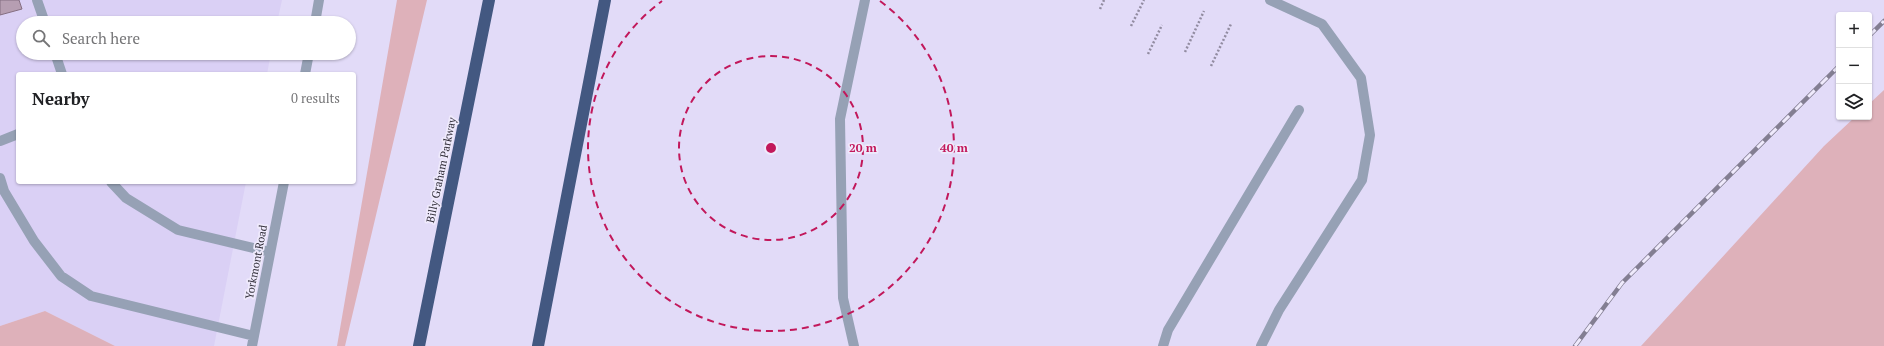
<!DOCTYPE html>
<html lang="en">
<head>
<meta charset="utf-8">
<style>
	:root { --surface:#fff; --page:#f2f2f2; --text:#202124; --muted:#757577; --line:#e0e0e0 }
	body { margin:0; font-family:"PT Serif",serif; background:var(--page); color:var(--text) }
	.controls { position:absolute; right:12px; top:12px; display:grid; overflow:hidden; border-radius:4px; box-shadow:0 1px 3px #0004 }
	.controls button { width:36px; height:36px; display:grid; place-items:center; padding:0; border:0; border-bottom:1px solid var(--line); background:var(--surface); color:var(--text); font:20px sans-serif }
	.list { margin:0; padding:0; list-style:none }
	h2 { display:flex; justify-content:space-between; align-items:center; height:52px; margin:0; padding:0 16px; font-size:17px }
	h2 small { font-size:13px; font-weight:400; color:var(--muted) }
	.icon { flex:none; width:22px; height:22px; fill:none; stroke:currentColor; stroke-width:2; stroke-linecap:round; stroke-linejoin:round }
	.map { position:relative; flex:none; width:1884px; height:346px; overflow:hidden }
	.search { position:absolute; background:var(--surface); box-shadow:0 1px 3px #0004; left:16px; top:16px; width:340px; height:44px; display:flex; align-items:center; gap:10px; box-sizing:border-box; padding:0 14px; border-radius:22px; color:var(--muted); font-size:15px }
	.panel { position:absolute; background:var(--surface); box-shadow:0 1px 3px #0004; left:16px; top:72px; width:340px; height:112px; border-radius:4px }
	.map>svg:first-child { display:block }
</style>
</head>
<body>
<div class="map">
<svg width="1884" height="346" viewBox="0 0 1884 346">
	<rect width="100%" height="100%" fill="#e2dbf8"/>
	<path fill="#dad0f5" d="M0,0H282L277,23H23V53H271L267,74H18V182H246L214,346H115L45,311L0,326Z"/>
	<path fill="#deb1ba" d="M397,0H427L345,346H337Z
		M1884,90V346H1641L1824,146L1855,117H1869V104Z
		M45,311L115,346H0V326Z"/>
	<path fill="#b69eb2" stroke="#846e81" d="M0,0H19L22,9L0,15Z"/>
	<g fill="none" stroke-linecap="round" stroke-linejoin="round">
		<path stroke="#928ca1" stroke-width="2.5" stroke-dasharray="2 2" stroke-linecap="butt" d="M1100,9L1104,0
			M1131,26L1144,0
			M1185,52L1204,11
			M1148,54L1162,25
			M1211,66L1231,24"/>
		<path stroke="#96a1b5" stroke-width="10" d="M37,0L45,23
			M315,23L319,0
			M55,53L62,74
			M305,74L309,53
			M0,141L18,134
			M0,178L4,191L34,241L61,276L91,296L254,336
			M111,182L126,198L178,230L270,252
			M252,346L284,182
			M854,346L843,298L840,119L865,0
			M1163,346L1168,330L1299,110
			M1261,346L1279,310L1362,180L1370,135L1361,78L1322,24L1270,0"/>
		<path stroke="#435881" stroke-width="12" d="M419,346L489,0
			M538,346L605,0"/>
		<defs>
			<path id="rail" d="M1869,36L1884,21
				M1575,346L1622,283L1839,66"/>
		</defs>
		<use href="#rail" stroke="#837e92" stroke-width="4.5"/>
		<use href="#rail" stroke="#efeafc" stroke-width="3" stroke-dasharray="9" stroke-linecap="butt"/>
	</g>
	<g fill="none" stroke="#c2185b" stroke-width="2" stroke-dasharray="7 5">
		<circle cx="771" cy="148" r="92"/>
		<path d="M880 1A183 183 0 1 1 662 1"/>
	</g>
	<g text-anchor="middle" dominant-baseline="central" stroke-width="3.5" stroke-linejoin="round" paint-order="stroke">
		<g font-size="11" fill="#322f3a" stroke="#efeafc">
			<text transform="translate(441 170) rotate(-78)">Billy Graham Parkway</text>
			<text transform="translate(256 262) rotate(-79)">Yorkmont Road</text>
		</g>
	</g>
	<circle cx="771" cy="148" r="6" fill="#c2185b" stroke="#efeafc" stroke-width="2"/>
	<g font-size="12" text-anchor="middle" font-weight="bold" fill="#c2185b" stroke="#efeafc" stroke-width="3.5" stroke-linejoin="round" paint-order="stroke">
		<text x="863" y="152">20 m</text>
		<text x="954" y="152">40 m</text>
	</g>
</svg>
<div class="controls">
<button>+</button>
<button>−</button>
<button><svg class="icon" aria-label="layers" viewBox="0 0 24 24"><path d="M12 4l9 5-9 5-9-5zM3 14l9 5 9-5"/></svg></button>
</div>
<div class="search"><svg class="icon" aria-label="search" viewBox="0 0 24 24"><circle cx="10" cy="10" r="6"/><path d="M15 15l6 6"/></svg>Search here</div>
<section class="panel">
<h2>Nearby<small>0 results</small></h2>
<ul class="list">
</ul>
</section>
</div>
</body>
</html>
